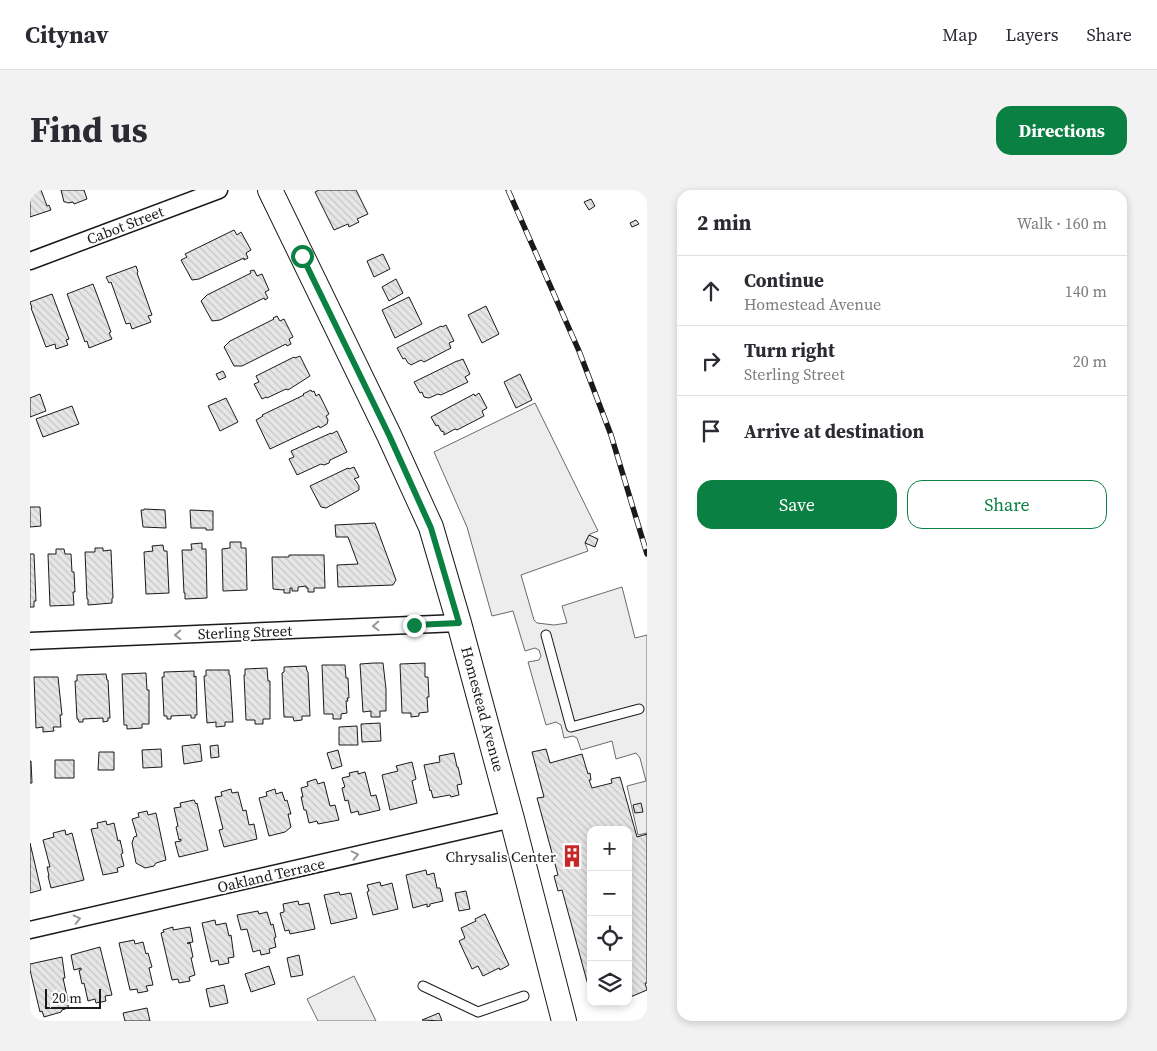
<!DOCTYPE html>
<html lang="en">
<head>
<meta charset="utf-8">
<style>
	:root { --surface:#fff; --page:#f2f2f3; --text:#2b2b33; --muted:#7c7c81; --line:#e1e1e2; --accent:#0b8043 }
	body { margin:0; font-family:"Source Serif 4",serif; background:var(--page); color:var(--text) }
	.controls { position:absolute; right:15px; bottom:15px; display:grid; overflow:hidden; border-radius:10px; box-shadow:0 2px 8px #0003 }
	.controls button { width:45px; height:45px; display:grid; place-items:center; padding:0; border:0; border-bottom:1px solid var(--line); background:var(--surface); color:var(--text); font:25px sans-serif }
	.scale { position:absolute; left:15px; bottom:12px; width:56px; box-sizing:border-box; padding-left:5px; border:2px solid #1a1a1a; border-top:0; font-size:14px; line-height:18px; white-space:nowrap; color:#1a1a1a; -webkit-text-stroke:4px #fff; paint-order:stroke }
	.stop { position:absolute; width:15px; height:15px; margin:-11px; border:4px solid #0b8043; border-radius:50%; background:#fff }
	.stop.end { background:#0b8043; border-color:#fff; box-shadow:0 1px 5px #0008 }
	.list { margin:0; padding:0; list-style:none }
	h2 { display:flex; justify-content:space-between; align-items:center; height:65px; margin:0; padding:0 20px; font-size:21px }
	h2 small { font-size:16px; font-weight:400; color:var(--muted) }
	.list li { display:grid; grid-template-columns:32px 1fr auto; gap:15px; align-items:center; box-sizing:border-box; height:70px; padding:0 20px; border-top:1px solid var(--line) }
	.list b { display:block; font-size:19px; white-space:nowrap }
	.list p { margin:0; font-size:16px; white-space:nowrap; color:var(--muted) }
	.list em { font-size:16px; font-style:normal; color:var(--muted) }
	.actions { display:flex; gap:10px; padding:15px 20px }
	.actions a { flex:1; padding:11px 0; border:1px solid var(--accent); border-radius:15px; text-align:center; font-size:18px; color:var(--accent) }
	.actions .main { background:var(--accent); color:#fff }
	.icon { flex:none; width:28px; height:28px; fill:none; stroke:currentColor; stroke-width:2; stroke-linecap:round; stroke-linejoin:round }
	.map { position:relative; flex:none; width:617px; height:831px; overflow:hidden; border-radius:15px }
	header { display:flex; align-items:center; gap:30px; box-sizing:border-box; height:70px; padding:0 25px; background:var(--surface); border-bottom:1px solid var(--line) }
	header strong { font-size:24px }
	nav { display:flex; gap:28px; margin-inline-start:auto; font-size:18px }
	.intro { display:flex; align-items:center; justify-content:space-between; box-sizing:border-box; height:120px; padding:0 30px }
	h1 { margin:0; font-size:35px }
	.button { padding:12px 22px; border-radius:15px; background:var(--accent); color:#fff; font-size:18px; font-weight:700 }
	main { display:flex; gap:30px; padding:0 30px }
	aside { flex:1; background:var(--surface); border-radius:15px; box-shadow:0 2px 8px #0003 }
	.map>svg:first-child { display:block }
</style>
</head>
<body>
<header>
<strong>Citynav</strong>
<nav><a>Map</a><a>Layers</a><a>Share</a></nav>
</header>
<div class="intro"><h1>Find us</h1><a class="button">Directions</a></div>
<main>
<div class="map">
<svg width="617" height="831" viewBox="0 0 617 831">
	<defs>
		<pattern id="building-back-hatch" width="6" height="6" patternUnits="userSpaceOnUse" patternTransform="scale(1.25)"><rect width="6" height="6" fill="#e6e6e6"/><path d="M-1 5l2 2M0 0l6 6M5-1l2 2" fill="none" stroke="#c5c5c5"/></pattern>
	</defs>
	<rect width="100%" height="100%" fill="#fff"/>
	<path fill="#ededed" stroke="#6a6a6a" d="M505,213L568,341L560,344L555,353L558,361L491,385L504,430L507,433L524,435L537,433L532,416L592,397L605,448L617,445V643L608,645L597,596L616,591L610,568L606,563L586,569L582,551L551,560L547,548L543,546L534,548L531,535L526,532L516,535L498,472L509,470L511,466L509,460L505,458L495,461L483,421L462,426L437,337L404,262Z
		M324,786L346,831H288L277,809Z"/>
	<path fill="url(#building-back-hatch)" stroke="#1a1a1a" d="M0,0H11L17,16L19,15L21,20L0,27Z
		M31,0H54L57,9L44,14L43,12L38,13L36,12H34Z
		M289,0H326L338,24L327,29L329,32L319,37L318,34L304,40L285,2Z
		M561,9L565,16L559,20L554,12Z
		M606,30L609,34L602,37L600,33Z
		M204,40L207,45L211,42L221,60L216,63L218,68L214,70V68L169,89L162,90L151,70L157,67L155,64Z
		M353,64L360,79L344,87L337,71Z
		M106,76L108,82L107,83L122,125L118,126L121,132L102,139L100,133L96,134L81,92L79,93L76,87Z
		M224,80L227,86L232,84L239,100L235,102L238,108L235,110L234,108L190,130L182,131L171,111L177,105L221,83L220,81Z
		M366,89L373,103L359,111L352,97Z
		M63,94L81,142L79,143L82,149L59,158L57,151L55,152L37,104Z
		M22,104L39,149L36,150L38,155L26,159L25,154L16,157L1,118H2L0,112Z
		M379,107L392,134L365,148L352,120Z
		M456,116L469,144L452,153L438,125Z
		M247,126L250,131L254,129L263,147L259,149L261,154L257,156L256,154L212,176H204L194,157L200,151L244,129L243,128Z
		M416,135L424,151L419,153L421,158L394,172L391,170L381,175L380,174L378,173L375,168L373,169L367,158L411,136L412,137Z
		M270,166L280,186L258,200L256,199L237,208L236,207L232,209L224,194L229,192L226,186L264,167L265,168Z
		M433,169L440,184L435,187L438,192L411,205L408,204L399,208L394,207L392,202L390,203L384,192L427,171H428Z
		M193,181L196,187L189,190L186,184Z
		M490,184L502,210L486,218L474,192Z
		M281,200L282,202L284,201L286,206L289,204L299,224L296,226L298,230L297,234L290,238L289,236L240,259L226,230L233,226L232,225L274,205L273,204Z
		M449,203L457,218L452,221L454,226L427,240L425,239L414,245V242L411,241L408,235L406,236L401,227L444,204L445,206Z
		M10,204L16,221L0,227V208Z
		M196,208L208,232L190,241L178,216Z
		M42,216L49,234L13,247L6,229Z
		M307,241L317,262L300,270L299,273L294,275L291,274L267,285L259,269L264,267L261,261L301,243V244Z
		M324,277L329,287L324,289L326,291L329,296V300L296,318L291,317L280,296L318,278L319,279Z
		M0,317H10L11,336L0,337Z
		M114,319L135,320L136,338L113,337L111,320H114Z
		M160,320L183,321V340H176V338H161Z
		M345,333L366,390L363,395L308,397L307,375L328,374L318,347H306L305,335Z
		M559,345L568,349L565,357L555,353Z
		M200,352H211V358H216L217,400L193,401L192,359L200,358Z
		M172,353V359H176L177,408L155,409V403H154L152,360H162L161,354Z
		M133,355L134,361H137L139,403L116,404L114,362L123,361L122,356Z
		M65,358H73V361L81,360L83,408H82V413L58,415V409H57L55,362H65Z
		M26,359H34L35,364H41L42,382H44L45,402H43L44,415L20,416L18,364H26Z
		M0,364H4L6,411H4V417H0Z
		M259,365H294L295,398H284V402H278V398H276V396L268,397V401H262V398H260V403H254V399L253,400L243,399L242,367H259Z
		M344,473H353L356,499V521H350V527H341V521L333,522L330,474Z
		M395,473V487H398L399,507H397L398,522L389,523V526L381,527V523H372L370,474Z
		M292,475H315L316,488H318L319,508H317L318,511H316L317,523L311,524V529H303V524H294Z
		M276,476L277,481L278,482L280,526H272V530L264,531L263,527H254L252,483L254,482V477Z
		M237,478L238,491H240V529H233V534H225V530H216L214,485H215V479Z
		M176,480H199V485H200L203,532H195V536L186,537V532L177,533L174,486H176Z
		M164,481V487L166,486L167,525H165V528H161V525L141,526V529H137V526H134L132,487H134V482Z
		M116,483L117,500H119V534H112V538L97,539V535H94L92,484Z
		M76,484L77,490H78L80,528H78V531L73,532V528L53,529V532H49L48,529H47L45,491H47V485Z
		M4,487H28L32,525H30L31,537H23L24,541L13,542V537L6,538Z
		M350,533L351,551L332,552L331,534Z
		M327,536L328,555H309V537Z
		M170,554L172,571L154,574L152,556Z
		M188,555L189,567L181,568L180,556Z
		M131,559L132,577L113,578L112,560Z
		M516,559L520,573L552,564L558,584L560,583L561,590H559L562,598L582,593L581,589L590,587L607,647L617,644V793H615L617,800L598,808V640H561V806L532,700L528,701L524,686L528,685L507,608L514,607L502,562Z
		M308,560L312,576L302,579L297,563Z
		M69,562H84V580H68Z
		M424,563L427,577H428L432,594L427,595L429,605L421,607L420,605L403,608L401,600L400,601L394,575L410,572L409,566Z
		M25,570H44V588H25Z
		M0,571H1L2,593H0Z
		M382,572L386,589L382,591L387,613L360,620L352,585L368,581L366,576Z
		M328,581V584L335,582L341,606L346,605L350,620L329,625L328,621L321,623L318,610L315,611L312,598L315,597L312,588L320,586L319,583Z
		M286,589L288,594L294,592L300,616L305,615L309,630L288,634L287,631L279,633L276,620H274L271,607H273L271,598L278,596L277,592Z
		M201,599L202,603L208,602L213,621L216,620L219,635L224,634L227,649L194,657L189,640L193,639L185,607L192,606L191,602Z
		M245,599L246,604L252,602L255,611L257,610L261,624H258L261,637L255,642L239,646L229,608L237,606L236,602Z
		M164,610L166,614L167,613L178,660L149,667L145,652L151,651V649L149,650L146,637L148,636L144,618L151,617L150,613Z
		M611,613L613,622L605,623L603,615Z
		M117,621L118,625L126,623L136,670L126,673L124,676L115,678L106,673L102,653L104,647L107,646L102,629L109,627L108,623Z
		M76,631L77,635L84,633L88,651L90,650L93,663L91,664L94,676L87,678L88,682L73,685L61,639L68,638L67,633Z
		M35,640L36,645L42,643L54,690L21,698L18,686H19L17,677H20L13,650L24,647L23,643Z
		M0,653L11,700L0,703Z
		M396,680L397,685L404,683L407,698H410L413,711L400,714V716L397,717V714L383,718L376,685Z
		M350,692L351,696L362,693L368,719L343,725L337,702L339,701L337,695Z
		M436,701L440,719L429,721L425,703Z
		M309,702L310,705L321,703L327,728L301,734L294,705Z
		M268,711L269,715L279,713L285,739L260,744L259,740L255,741L250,723L254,722V720L253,714Z
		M228,721L229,724L237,722L241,735L243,734L246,747L244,748L246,757L239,759L240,763L231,765L230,760L223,762L217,739L211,740L207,725Z
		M455,724L479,775L470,780L469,778L453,786L448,776L442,779L429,751L435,748L431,738L446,731L445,729Z
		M185,730L186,735L196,733L199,746L201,745L204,767L198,768L199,773L189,775L188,770L181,772L172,733Z
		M143,737V740L160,737L163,752L157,753L158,754L160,753L163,767L161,768L165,785L159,787L160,791L149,793L148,789L142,790L131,743L134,742L133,740Z
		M104,750L105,754L113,752L116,764L118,763L122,777L119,778L123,795L116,796L118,801L108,803L107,799L100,800L89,753Z
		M70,757L82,805L75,806L76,811L66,813L65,809L58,811L54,793L52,794L49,780H51V778L44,780L41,765Z
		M269,765L273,785L261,787L257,768Z
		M32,767L35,788H33L39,815H38V818L32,820L31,822L14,827L12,821L10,822L0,780V774Z
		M239,776L245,794L221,802L215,784Z
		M194,795L198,813L180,817L176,799Z
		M117,818L120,831H95L93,823Z
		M409,823L412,831L392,830Z"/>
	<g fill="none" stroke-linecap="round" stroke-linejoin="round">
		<defs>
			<path id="lane" d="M516,445L541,537L609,519
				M393,796L448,822L494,806"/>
			<path id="street" d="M0,71L189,0
				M0,451L429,433
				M0,740L482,629"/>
			<path id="secondary" d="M240,0L359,245L401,337L429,433L482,629L534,831"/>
		</defs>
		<use href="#lane" stroke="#1a1a1a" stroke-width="11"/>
		<use href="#street" stroke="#1a1a1a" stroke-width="19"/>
		<use href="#secondary" stroke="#1a1a1a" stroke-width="26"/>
		<use href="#lane" stroke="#fff" stroke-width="9"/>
		<use href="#street" stroke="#fff" stroke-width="16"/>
		<use href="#secondary" stroke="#fff" stroke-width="24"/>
		<defs>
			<path id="rail" d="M478,0L549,161L581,245L617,364"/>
		</defs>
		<use href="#rail" stroke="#1a1a1a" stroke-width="5.5"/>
		<use href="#rail" stroke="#fff" stroke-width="4" stroke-dasharray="11" stroke-linecap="butt"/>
	</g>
	<defs><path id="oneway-chevron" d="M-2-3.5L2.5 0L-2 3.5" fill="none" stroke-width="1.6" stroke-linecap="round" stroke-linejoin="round" transform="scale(1.25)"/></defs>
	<g stroke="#989898">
		<use href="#oneway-chevron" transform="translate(346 436) rotate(178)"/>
		<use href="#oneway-chevron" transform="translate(148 445) rotate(178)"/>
		<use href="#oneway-chevron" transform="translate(325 665) rotate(-13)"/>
		<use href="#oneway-chevron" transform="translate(47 729) rotate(-13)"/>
	</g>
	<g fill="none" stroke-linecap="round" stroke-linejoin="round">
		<path stroke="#0b8043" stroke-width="6" d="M272,66L359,245L401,338L429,433L384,435"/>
	</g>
	<defs>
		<symbol id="building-bare" viewBox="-9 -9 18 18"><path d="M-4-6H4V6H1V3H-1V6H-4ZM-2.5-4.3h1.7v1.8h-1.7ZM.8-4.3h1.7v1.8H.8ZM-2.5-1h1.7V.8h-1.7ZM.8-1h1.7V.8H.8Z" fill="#c62828" stroke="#fff" stroke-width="2.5" paint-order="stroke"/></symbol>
	</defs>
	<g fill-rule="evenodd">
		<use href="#building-bare" x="526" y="650" width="32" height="32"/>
	</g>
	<g text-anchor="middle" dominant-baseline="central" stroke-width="4" stroke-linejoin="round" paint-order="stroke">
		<g font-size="15" fill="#1a1a1a" stroke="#fff">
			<text transform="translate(95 35) rotate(-21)">Cabot Street</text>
			<text transform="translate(215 442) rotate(-2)">Sterling Street</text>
			<text transform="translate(453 519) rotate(75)">Homestead Avenue</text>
			<text transform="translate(241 685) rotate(-13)">Oakland Terrace</text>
		</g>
		<g font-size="15" fill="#1a1a1a" stroke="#fff" text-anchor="end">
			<text x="526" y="666">Chrysalis Center</text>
		</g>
	</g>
</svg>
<div class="controls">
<button>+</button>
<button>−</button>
<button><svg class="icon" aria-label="locate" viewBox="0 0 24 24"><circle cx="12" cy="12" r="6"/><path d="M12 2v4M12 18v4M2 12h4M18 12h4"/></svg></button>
<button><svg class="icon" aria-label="layers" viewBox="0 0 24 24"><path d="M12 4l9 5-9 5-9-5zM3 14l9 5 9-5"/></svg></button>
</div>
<div class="scale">20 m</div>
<div class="stop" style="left:272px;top:66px"></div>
<div class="stop end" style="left:384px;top:435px"></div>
</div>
<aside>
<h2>2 min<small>Walk · 160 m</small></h2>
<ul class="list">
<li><svg class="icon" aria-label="ahead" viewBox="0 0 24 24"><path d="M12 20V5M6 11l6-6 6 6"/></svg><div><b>Continue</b><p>Homestead Avenue</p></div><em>140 m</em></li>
<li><svg class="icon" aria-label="right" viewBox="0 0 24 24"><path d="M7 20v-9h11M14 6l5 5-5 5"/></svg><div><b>Turn right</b><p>Sterling Street</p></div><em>20 m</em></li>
<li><svg class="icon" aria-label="arrive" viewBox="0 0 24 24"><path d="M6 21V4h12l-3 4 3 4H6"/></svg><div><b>Arrive at destination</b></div></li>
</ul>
<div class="actions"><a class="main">Save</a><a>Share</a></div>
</aside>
</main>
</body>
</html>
